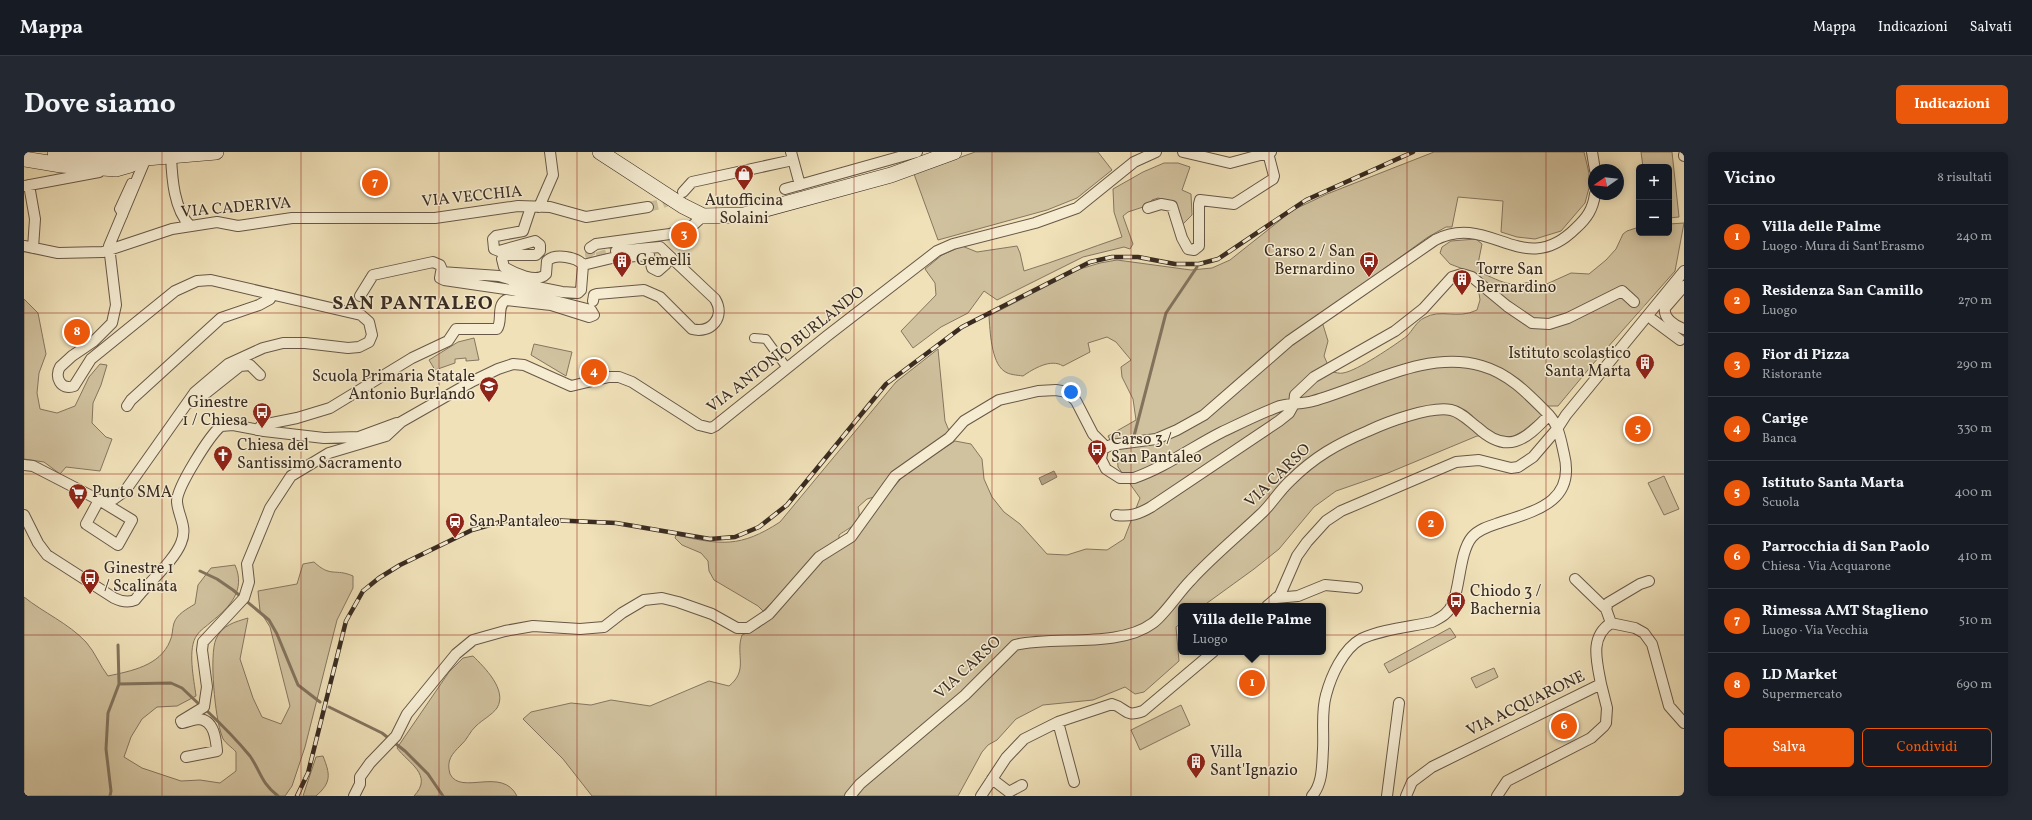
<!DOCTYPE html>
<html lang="it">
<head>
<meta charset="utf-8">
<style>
	:root { --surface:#171b24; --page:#242831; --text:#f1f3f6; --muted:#9ea1a6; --line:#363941; --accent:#ea580c }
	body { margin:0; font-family:Vollkorn,serif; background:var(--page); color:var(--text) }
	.controls { position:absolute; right:12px; top:12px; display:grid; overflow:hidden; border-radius:6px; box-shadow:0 2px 10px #0003 }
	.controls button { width:36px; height:36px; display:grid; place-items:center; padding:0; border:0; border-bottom:1px solid var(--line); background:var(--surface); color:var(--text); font:20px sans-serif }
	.compass { position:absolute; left:1564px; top:12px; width:36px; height:36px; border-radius:50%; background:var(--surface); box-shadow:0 2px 10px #0003; rotate:256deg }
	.you { position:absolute; left:1047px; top:240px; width:14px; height:14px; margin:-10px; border:3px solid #fff; border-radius:50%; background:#1a73e8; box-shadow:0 0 0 6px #1a73e833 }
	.badge { display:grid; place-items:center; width:26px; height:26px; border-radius:50%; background:var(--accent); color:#fff; font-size:13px; font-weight:700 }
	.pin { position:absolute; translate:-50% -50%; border:2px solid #fff; box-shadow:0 1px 4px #0006 }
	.popup { position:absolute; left:1154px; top:451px; width:148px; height:52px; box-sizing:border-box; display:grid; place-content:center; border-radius:6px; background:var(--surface); filter:drop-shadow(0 1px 3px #0005); font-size:13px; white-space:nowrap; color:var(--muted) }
	.popup b { font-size:15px; color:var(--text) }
	.popup::after { content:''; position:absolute; left:50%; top:100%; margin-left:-8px; border:8px solid transparent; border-top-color:var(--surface) }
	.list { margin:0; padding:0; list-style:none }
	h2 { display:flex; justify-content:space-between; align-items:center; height:52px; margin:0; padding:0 16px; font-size:17px }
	h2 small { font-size:13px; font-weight:400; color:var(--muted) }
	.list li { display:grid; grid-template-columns:26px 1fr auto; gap:12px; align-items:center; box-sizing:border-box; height:64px; padding:0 16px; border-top:1px solid var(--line) }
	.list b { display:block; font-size:15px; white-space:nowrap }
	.list p { margin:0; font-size:13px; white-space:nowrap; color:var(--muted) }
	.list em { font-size:13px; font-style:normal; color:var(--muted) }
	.actions { display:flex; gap:8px; padding:12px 16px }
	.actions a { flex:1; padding:9px 0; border:1px solid var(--accent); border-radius:6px; text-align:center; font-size:14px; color:var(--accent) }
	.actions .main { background:var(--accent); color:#fff }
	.map { position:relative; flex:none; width:1660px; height:644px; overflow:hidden; border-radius:6px }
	header { display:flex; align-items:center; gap:24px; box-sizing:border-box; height:56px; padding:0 20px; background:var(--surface); border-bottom:1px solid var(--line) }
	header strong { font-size:19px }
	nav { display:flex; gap:22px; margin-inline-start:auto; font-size:14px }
	.intro { display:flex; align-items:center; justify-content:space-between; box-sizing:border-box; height:96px; padding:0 24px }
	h1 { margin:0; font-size:28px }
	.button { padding:10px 18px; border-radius:6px; background:var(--accent); color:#fff; font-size:14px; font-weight:700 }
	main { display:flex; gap:24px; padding:0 24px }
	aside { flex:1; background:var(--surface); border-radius:6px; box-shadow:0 2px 10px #0003 }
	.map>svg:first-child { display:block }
</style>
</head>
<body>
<header>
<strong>Mappa</strong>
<nav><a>Mappa</a><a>Indicazioni</a><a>Salvati</a></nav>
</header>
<div class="intro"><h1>Dove siamo</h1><a class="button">Indicazioni</a></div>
<main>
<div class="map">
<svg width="1660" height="644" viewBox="0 0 1660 644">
	<rect width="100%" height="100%" fill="#f0e1b9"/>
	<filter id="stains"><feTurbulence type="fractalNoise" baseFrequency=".005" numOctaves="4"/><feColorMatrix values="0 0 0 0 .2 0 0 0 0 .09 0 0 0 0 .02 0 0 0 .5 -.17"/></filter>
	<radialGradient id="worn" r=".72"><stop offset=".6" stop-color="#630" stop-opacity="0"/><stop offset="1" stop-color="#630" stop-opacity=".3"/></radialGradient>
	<path fill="#d1c29f" stroke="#857660" d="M951,0H1074L1088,18L1053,46L1023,58L914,88L890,22Z
		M1410,0H1560L1565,21V36L1561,51L1537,79L1511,87L1493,85L1477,80L1479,49L1434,45L1428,75H1422L1404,85L1296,163L1304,189L1300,204L1307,220C1311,220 1316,222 1319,221C1333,219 1371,193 1383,184C1388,179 1393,169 1400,166C1417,156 1433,168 1453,158L1456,148L1454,134L1439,117L1426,112L1416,101L1418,95L1427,89L1452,87L1458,92L1454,112L1455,120C1466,124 1477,131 1488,132C1500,134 1503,126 1516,135L1547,121L1565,122L1582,108L1592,97L1599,82L1603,79L1615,75V81H1645V72L1660,71L1651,119L1568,213L1534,254H1524L1516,265L1499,279L1488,285L1453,284L1364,321L1312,339L1290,355L1255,397L1230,417L1179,454H1157V471L1152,475L1155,509L1120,540L1111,542L1101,535L1069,548L1019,553L992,567L973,588L964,593L958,600L934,644H568L539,607L499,567L507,560L547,551L567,553L587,548L626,554L685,529L705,534C725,518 711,503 718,483L736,475L792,412L862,344L882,321L931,289L947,292L958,307L960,327L968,345L980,360L996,372L1023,402L1043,403L1062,397L1083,398L1100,387L1116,346L1094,315L1093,301L1084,284L1112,268L1109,247L1098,225L1097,215L1107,208L1092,190L1083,185L1064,191L1066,200L1039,214C1027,206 1009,217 999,224C993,223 985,223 980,219C967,210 966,178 965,164L1056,117L1076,111L1093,108L1167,118L1188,116L1206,108L1269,58L1303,42Z
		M1617,0H1648L1655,65L1645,66V15H1619Z
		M1140,11H1154L1166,15L1158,38L1167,42L1168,63L1158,73L1150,50L1134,46L1128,48L1125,53L1104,60L1099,64L1109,92L1106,97L1100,95L1059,105L973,148L960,139L944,161L917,175L889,196L877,179L912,143L911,131L901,117L918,103L938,94L953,100L993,94L996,101L1000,119C1033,109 1065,96 1098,85L1090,60L1089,37L1119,20Z
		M0,147L14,161L22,202L15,221L13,241L16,257L33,261L51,254L65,225L76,212L83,213L77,233L69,251L68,271L82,285L88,287L76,319L42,315L36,322L20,310L0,307Z
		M450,186L455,208L442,209V206L431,207V211L411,218L405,208L434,190Z
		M510,192L548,200L542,224L507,203Z
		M914,197L921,269L926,281L850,345L843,347L834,355C839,372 827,374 815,383V388L739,459L734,454L690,428L685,419L684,409L677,401L658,393L651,386L652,383C697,393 716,396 756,370L872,230Z
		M1640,324L1655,357L1640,363L1624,331Z
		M290,410C307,426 311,416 329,424V436L313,468L281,595L268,634L261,644H0V445C20,461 44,471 62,490C71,500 76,514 84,524C107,519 136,514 146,489C149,483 148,477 150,471C153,462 163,457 171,452L174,433L187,416L211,413C222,438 206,455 187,470C183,474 176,478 173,483C163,496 170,528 172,544L153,554L133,555L118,567L107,585L100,605L118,616L157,629L176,628L196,631L212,619V600C208,595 199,590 198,584C191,567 185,503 192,487C198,473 211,470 224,466L216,507L229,546L238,565L257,572L266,554L246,475L236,459L234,439L273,432L279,412Z
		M1426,476L1432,485L1365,521L1360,512Z
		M449,504C460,515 484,538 473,556C468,563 458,568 452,574C446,579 443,588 437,593C428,602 422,608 426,622C437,644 478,614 493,644H390C410,623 384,611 373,596L425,520L439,506Z
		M1470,516L1474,525L1452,536L1447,526Z
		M1157,553L1166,573L1116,598L1107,578Z
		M299,604C306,622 308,630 292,644H279L292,605Z"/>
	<path fill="#b2a385" stroke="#82735d" d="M1030,319L1033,325L1018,333L1015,326Z"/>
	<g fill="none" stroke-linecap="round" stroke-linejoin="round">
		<path stroke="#82735d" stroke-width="3" d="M1109,288L1142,161L1173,115
			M176,419L193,427L209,438L245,468L253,482L274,533L296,550
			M95,532L147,531L158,536L177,554
			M305,555L358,581L381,599L404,622L419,644
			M181,557C197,572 212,587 226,604C237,620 237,631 254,644
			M86,644L87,639L82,597L84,561L95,532L94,493"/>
		<path stroke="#cbbd9b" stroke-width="10" stroke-dasharray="10 5" stroke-linecap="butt" d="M624,55L637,52L652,45
			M566,96V103L571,106L592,99
			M1610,150L1629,168"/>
		<defs>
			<path id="pedestrian" d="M99,63L95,57L107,31
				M730,186L742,187L763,216"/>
			<path id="minor" d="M767,0L776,33
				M1159,0L1206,11L1247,0
				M1568,0L1571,18
				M1660,3V4
				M147,4C148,27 150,57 166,74
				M5,33L11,67L9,96
				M0,34L75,20
				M761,37L893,0
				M659,40L668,30L769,8
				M507,55L499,79L472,84L469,87L470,97L475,99L511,89L516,93V99L512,103H481L478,107L480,115C490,121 513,132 522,122L523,109C531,101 553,105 559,113
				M515,55L529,23L526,0
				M1124,56L1137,52L1148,54L1158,86L1164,97L1170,98L1175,94V52L1176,48L1210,52L1249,27L1250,24L1244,1
				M0,94L34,101L79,100L148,77L193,70L214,74L268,66H411L494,54L526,55L562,65L624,55
				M566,96L572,92L646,82L667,75L679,64
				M559,113L588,106L625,103L628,116L634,119L642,112V102
				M1660,134L1641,156C1639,166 1651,174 1660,177
				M336,144L349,123L409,110L416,113L419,120
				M569,149L570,143L573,142L620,138L636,145L668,177C687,182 702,165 691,147L636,95L592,99
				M1629,168L1656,188
				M164,251L172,249L216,214L226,213L236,223
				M103,254L107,248L197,166L235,153L246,147L248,142
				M233,278L238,273L273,266L306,256L388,206L424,189L432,177H473C479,169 472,154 482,148L527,153L565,165L570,163L567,158L488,138L420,128L416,126L417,120L475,124L508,134L538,140L554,141L557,138L559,113
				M0,313L9,314L75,348L108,368L94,393L62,372L75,348
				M75,348L90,347L101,339L171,240L204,212L239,196L259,191H281L324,196L335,195L345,190L348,183L345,170L337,163L187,128L173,129L151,139L67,207L50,234C37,239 30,225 36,215L48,204L70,189L88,171L92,153L85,94L122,6
				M0,363L14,391L23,403L90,446C98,450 104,451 111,448C124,431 150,409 157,391C164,375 154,364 153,350C152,336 186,283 197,274L209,273L240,279L300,286L335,285L373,271
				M1092,363C1106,365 1115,362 1127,355L1255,269L1265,261L1270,252L1271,243L1290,225L1371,179L1399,157L1428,125L1438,122L1448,125L1483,154L1508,171L1525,172L1544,166L1598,139L1610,150
				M1551,427L1582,457
				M1252,446L1274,444L1301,433L1333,436
				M1243,454L1256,443L1273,404L1283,390L1302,369L1317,359L1432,310L1455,308L1487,316L1494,315L1509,305L1533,277L1542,263L1660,119
				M1587,471L1582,457L1584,451L1616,432L1625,429
				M1577,532C1573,510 1565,485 1587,471L1611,476L1620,481L1628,492L1645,554L1660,571
				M1034,570L1050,630
				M162,605L193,599C192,587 190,568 175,567C170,567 164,570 158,571L157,569L180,555L183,535L178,498L179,490L220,446L225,430L223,412L246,356L267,324L305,301L362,284L377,270L449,229L474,217L489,212L500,213L547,234L585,225H595L608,230L675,273L687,276L691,274L803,184L913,99L929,92L1011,71L1053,56L1110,10L1132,0
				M968,627L985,640L998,633
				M330,644L336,632V625L346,611L372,584L383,562L432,502L449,488L481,479L509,474L556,477L580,475L598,461L620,448L638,446L654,450L688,462L713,476H724L745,462L795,405L827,385L871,324L925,286L940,269L975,248L1014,239L1032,238L1043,240L1052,249L1069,282L1082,295
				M826,644L836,632L941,543L991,493C1030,483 1094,497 1129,471C1141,462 1155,440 1167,428C1189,404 1215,383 1239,360C1249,350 1256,338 1266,329C1290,305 1313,292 1344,279C1363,270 1406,254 1427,258C1437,260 1445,269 1453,275C1483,303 1501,289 1525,263C1505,243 1486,222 1458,214C1402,197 1341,235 1289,249C1279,252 1267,251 1256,254C1237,261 1217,271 1198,280C1170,294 1140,316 1110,326H1096L1082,317L1077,307L1079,297L1087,293L1132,287L1153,278L1180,263L1265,189L1411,88C1466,59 1499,129 1552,76C1563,66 1569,57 1571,42
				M957,644L982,606L1000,587L1034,570L1088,552C1103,556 1100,566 1119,559L1189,500
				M1288,644C1299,631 1298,613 1299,597C1300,579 1297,560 1302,543C1307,524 1319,497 1337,487C1359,477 1385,475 1408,470C1418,465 1425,461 1429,451C1436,433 1436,399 1448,385C1455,377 1466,374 1475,371C1511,359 1552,350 1540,302C1537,289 1535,274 1525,263
				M1363,644L1375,551
				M1382,644L1388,630L1408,615L1577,532L1583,556L1582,571L1580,574L1567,586L1483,629L1473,644"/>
			<path id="secondary" d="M31,0L122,6L192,0
				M576,0L659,54L679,64L720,63L867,23L930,0
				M0,7L37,13L92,17L106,13L119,7"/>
		</defs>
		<use href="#pedestrian" stroke="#675847" stroke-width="10"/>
		<use href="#minor" stroke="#675847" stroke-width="12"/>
		<use href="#secondary" stroke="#392b21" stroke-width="16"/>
		<use href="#pedestrian" stroke="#f5ecd2" stroke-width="8"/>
		<use href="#minor" stroke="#f5ecd2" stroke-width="10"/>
		<use href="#secondary" stroke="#f5ecd2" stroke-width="15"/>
		<defs>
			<path id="rail" d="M273,644L284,621L322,469L339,439L355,426L376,413L448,378L480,369L525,368L592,371L686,387L711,385L735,375L763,353L862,232L938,175L1066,110L1088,105H1114L1151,112H1175L1194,107L1282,48L1389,0"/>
		</defs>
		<use href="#rail" stroke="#392b21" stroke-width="4.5"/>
		<use href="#rail" stroke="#f5ecd2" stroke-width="3" stroke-dasharray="9" stroke-linecap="butt"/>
	</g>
	<path fill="none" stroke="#8f2418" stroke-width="1" stroke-opacity="0.55" d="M138,0V644M277,0V644M415,0V644M553,0V644M692,0V644M830,0V644M968,0V644M1107,0V644M1245,0V644M1383,0V644M1522,0V644M0,161H1660M0,322H1660M0,483H1660"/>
	<defs>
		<symbol id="shop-pin" viewBox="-11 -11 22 30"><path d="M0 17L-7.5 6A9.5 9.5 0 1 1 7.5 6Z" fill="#8f2418" stroke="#f5ecd2"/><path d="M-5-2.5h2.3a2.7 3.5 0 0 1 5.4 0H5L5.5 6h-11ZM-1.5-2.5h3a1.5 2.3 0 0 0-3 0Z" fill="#fff"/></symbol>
		<symbol id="building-pin" viewBox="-11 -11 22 30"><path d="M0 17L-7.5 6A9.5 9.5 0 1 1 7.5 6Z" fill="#8f2418" stroke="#f5ecd2"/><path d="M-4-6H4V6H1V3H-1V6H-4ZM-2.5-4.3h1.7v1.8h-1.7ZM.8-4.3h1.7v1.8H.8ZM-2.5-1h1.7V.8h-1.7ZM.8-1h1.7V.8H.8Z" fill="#fff"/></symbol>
		<symbol id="bus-pin" viewBox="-11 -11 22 30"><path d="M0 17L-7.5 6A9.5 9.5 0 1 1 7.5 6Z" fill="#8f2418" stroke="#f5ecd2"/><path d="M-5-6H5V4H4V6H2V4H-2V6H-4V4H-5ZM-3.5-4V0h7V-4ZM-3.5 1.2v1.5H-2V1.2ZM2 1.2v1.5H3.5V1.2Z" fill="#fff"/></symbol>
		<symbol id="school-pin" viewBox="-11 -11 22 30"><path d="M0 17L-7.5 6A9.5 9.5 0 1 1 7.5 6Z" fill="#8f2418" stroke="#f5ecd2"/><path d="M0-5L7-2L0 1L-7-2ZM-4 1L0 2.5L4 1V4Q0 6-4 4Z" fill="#fff"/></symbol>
		<symbol id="church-pin" viewBox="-11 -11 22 30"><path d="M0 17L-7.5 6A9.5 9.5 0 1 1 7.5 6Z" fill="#8f2418" stroke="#f5ecd2"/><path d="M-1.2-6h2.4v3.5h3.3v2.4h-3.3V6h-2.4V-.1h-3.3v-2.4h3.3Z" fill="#fff"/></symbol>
		<symbol id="supermarket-pin" viewBox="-11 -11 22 30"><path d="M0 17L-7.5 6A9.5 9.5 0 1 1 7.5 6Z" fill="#8f2418" stroke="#f5ecd2"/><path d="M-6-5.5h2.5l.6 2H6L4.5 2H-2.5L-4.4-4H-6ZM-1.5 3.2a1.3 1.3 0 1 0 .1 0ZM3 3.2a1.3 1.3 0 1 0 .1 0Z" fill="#fff"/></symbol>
		<symbol id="station-pin" viewBox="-11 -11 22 30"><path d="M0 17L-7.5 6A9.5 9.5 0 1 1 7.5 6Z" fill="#8f2418" stroke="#f5ecd2"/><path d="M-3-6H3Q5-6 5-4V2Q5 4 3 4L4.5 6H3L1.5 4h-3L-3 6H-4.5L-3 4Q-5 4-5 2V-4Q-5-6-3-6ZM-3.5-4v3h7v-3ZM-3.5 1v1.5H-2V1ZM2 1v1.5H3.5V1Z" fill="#fff"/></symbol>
	</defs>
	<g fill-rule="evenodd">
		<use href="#shop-pin" x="709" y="11" width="22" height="30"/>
		<use href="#building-pin" x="587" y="98" width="22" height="30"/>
		<use href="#bus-pin" x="1334" y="98" width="22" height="30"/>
		<use href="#building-pin" x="1427" y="116" width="22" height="30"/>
		<use href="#building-pin" x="1610" y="200" width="22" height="30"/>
		<use href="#school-pin" x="454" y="223" width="22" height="30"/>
		<use href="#bus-pin" x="227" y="249" width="22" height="30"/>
		<use href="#bus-pin" x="1062" y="286" width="22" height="30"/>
		<use href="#church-pin" x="188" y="292" width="22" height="30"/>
		<use href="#supermarket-pin" x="43" y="330" width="22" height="30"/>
		<use href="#station-pin" x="420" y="359" width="22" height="30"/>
		<use href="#bus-pin" x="55" y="415" width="22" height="30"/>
		<use href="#bus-pin" x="1421" y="438" width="22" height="30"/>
		<use href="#building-pin" x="1161" y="599" width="22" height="30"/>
	</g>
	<g text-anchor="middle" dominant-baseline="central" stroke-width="3" stroke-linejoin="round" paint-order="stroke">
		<g font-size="16" fill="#392b21" stroke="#f5ecd2">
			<text transform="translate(448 45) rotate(-6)">VIA VECCHIA</text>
			<text transform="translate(212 56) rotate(-5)">VIA CADERIVA</text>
			<text transform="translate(762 198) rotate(-38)">VIA ANTONIO BURLANDO</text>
			<text transform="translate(1254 324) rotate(-44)">VIA CARSO</text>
			<text transform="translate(944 516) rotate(-43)">VIA CARSO</text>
			<text transform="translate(1502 552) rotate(-26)">VIA ACQUARONE</text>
		</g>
		<g font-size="16" fill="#392b21" stroke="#f5ecd2" text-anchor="start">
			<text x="720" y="49" text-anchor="middle">Autofficina<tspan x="720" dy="18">Solaini</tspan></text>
			<text x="1331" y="100" text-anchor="end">Carso 2 / San<tspan x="1331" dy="18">Bernardino</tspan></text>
			<text x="612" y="109">Gemelli</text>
			<text x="1452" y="118">Torre San<tspan x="1452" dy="18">Bernardino</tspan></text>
			<text x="1607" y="202" text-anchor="end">Istituto scolastico<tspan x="1607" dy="18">Santa Marta</tspan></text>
			<text x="451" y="225" text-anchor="end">Scuola Primaria Statale<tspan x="451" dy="18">Antonio Burlando</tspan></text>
			<text x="224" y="251" text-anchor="end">Ginestre<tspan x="224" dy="18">1 / Chiesa</tspan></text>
			<text x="1087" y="288">Carso 3 /<tspan x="1087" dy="18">San Pantaleo</tspan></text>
			<text x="213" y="294">Chiesa del<tspan x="213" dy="18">Santissimo Sacramento</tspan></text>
			<text x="68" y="341">Punto SMA</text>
			<text x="445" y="370">San Pantaleo</text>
			<text x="80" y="417">Ginestre 1<tspan x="80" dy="18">/ Scalinata</tspan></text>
			<text x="1446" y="440">Chiodo 3 /<tspan x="1446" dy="18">Bachernia</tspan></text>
			<text x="1186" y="601">Villa<tspan x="1186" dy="18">Sant'Ignazio</tspan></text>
		</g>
		<g font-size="20" font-weight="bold" letter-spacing="1" fill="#392b21" stroke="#f5ecd2">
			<text x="389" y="152">SAN PANTALEO</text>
		</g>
	</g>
	<rect width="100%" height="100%" filter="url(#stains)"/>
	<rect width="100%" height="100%" fill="url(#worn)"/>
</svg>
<div class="controls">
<button>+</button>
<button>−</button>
</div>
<svg class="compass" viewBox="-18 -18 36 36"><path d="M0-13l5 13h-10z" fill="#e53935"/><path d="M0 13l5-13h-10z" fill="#9ea1a6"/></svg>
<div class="you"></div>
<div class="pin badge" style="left:1228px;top:531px">1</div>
<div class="popup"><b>Villa delle Palme</b>Luogo</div>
<div class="pin badge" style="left:1407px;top:372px">2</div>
<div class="pin badge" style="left:660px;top:83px">3</div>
<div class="pin badge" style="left:570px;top:220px">4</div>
<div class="pin badge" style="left:1614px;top:277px">5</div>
<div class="pin badge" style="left:1540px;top:574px">6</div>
<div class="pin badge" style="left:351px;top:31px">7</div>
<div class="pin badge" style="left:53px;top:180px">8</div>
</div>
<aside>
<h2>Vicino<small>8 risultati</small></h2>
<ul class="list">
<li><span class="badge">1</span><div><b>Villa delle Palme</b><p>Luogo · Mura di Sant'Erasmo</p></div><em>240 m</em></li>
<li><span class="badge">2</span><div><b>Residenza San Camillo</b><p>Luogo</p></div><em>270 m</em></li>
<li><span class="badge">3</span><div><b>Fior di Pizza</b><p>Ristorante</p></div><em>290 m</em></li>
<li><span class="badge">4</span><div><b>Carige</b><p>Banca</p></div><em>330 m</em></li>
<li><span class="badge">5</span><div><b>Istituto Santa Marta</b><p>Scuola</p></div><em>400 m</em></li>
<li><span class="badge">6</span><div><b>Parrocchia di San Paolo</b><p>Chiesa · Via Acquarone</p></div><em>410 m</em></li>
<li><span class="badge">7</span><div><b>Rimessa AMT Staglieno</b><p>Luogo · Via Vecchia</p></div><em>510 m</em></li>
<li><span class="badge">8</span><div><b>LD Market</b><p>Supermercato</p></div><em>690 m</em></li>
</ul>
<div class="actions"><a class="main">Salva</a><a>Condividi</a></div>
</aside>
</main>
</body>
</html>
